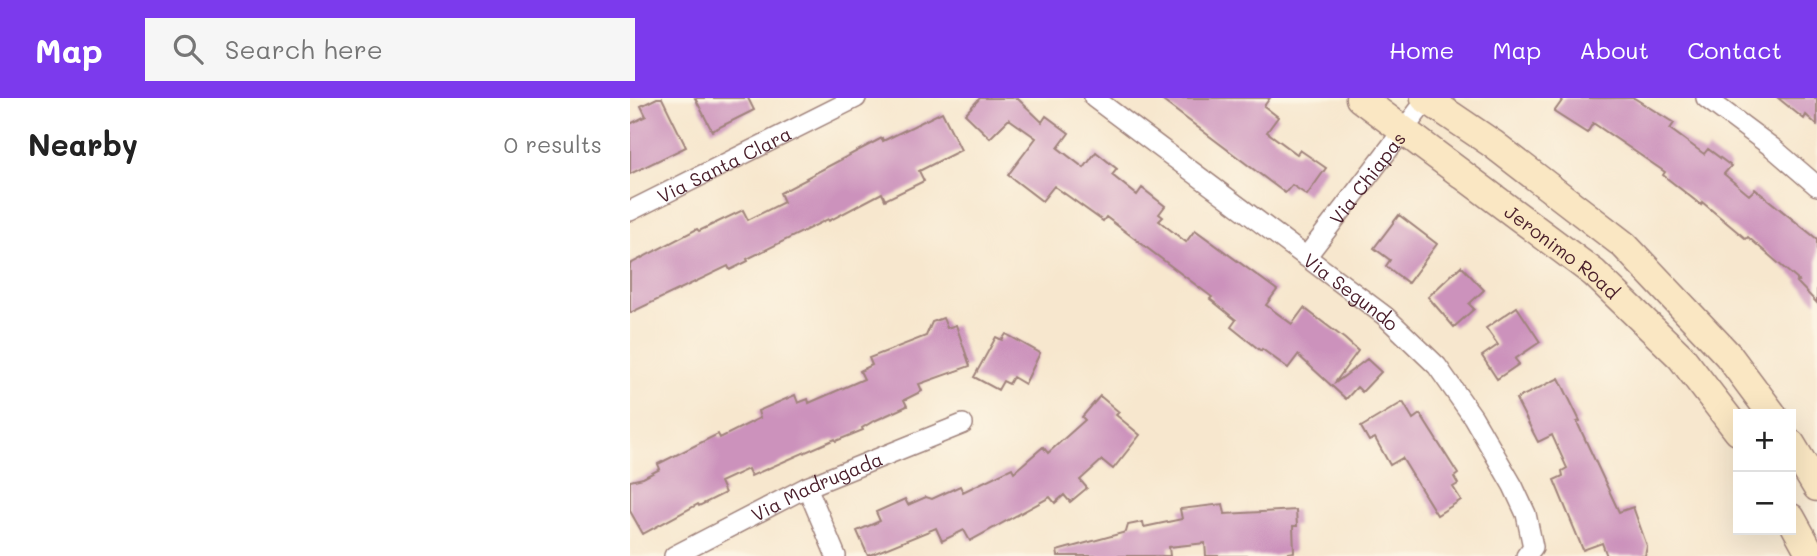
<!DOCTYPE html>
<html lang="en">
<head>
<meta charset="utf-8">
<style>
	:root { --surface:#fff; --page:#f6f6f6; --text:#222; --muted:#767676; --line:#e0e0e0; --accent:#7c3aed }
	body { margin:0; font-family:Mali,sans-serif; background:var(--page); color:var(--text) }
	.controls { position:absolute; right:21px; bottom:21px; display:grid; overflow:hidden; border-radius:0px; box-shadow:0 7px 28px #0002 }
	.controls button { width:63px; height:63px; display:grid; place-items:center; padding:0; border:0; border-bottom:2px solid var(--line); background:var(--surface); color:var(--text); font:35px sans-serif }
	.list { margin:0; padding:0; list-style:none }
	h2 { display:flex; justify-content:space-between; align-items:center; height:91px; margin:0; padding:0 28px; font-size:30px }
	h2 small { font-size:23px; font-weight:400; color:var(--muted) }
	.icon { flex:none; width:38px; height:38px; fill:none; stroke:currentColor; stroke-width:2; stroke-linecap:round; stroke-linejoin:round }
	.map { position:relative; flex:none; width:1187px; height:458px; overflow:hidden }
	header { display:flex; align-items:center; gap:42px; box-sizing:border-box; height:98px; padding:0 35px; background:var(--accent); color:#fff }
	header strong { font-size:33px }
	nav { display:flex; gap:38px; margin-inline-start:auto; font-size:24px }
	.search { width:490px; height:63px; background:var(--page); display:flex; align-items:center; gap:18px; box-sizing:border-box; padding:0 24px; border-radius:0px; color:var(--muted); font-size:26px }
	main { display:flex }
	aside { flex:1; background:var(--surface) }
	.map>svg:first-child { display:block }
</style>
</head>
<body>
<header>
<strong>Map</strong>
<div class="search"><svg class="icon" aria-label="search" viewBox="0 0 24 24"><circle cx="10" cy="10" r="6"/><path d="M15 15l6 6"/></svg>Search here</div>
<nav><a>Home</a><a>Map</a><a>About</a><a>Contact</a></nav>
</header>
<main>
<aside>
<h2>Nearby<small>0 results</small></h2>
<ul class="list">
</ul>
</aside>
<div class="map">
<svg width="1187" height="458" viewBox="0 0 1187 458">
	<rect width="100%" height="100%" fill="#fcf5e5"/>
	<filter id="ink" filterUnits="userSpaceOnUse"><feTurbulence type="fractalNoise" baseFrequency=".0143" numOctaves="2"/><feDisplacementMap in="SourceGraphic" scale="14" xChannelSelector="R" yChannelSelector="G"/><feConvolveMatrix kernelMatrix="1 2 1 2 8 2 1 2 1" color-interpolation-filters="sRGB"/></filter>
	<filter id="wash" filterUnits="userSpaceOnUse"><feTurbulence type="fractalNoise" baseFrequency=".00686" numOctaves="4" result="noise"/><feDisplacementMap in="SourceGraphic" scale="28" xChannelSelector="R" yChannelSelector="G"/><feGaussianBlur stdDeviation="1.57" result="paint"/><feColorMatrix in="noise" values="0 0 0 0 0 0 0 0 0 0 0 0 0 0 0 0 0 1.4 0 .05"/><feComposite in="paint" operator="in"/></filter>
	<g filter="url(#wash)">
		<rect width="100%" height="100%" fill="#f7e7ce"/>
		<g id="blocks">
			<path fill="#cc92bc" d="M27,0H32L56,49L0,76V26L16,18L11,8Z
				M65,0H118L124,12L82,33Z
				M350,0H387L412,24L416,18L439,35L428,50L454,70L466,54L487,71L482,77L507,97L512,90L535,108L529,116L533,119L529,123L556,144L565,132L647,192L636,207L662,226L674,210L715,241L728,253L704,286L737,261L751,274L732,294L727,289L716,301L668,257L658,270L632,251L631,253L601,229L606,222L580,201L582,199L476,119L473,123L424,88L412,103L378,77L406,40L379,21L360,40L335,16Z
				M529,0H640L634,8L648,19L637,34L667,56L670,52L696,70L677,97L662,87L655,95Z
				M934,0H1004L1044,25L1040,31L1074,56L1078,51L1101,68L1094,76L1119,97L1125,91L1187,141V205L1167,184L1169,183L1118,139L1116,141L1072,104L1071,107L1033,77L1035,74L963,25L957,35L924,14Z
				M1148,0H1187V27L1176,17L1174,21Z
				M312,14L331,52L289,73L294,83L255,102L252,95L199,123L198,121L117,161L118,163L100,172L98,168L0,215V166L67,131L69,133L113,112L118,122L154,104L150,95L177,81L176,80L252,40L253,43Z
				M769,117L807,146L778,185L756,168L760,162L744,150Z
				M831,168L854,192L839,206L844,211L824,229L798,199Z
				M887,209L910,244L885,261L889,266L867,281L852,258L868,247L856,230Z
				M313,220L317,230L326,227L340,268L289,286L292,293L274,302L277,308L242,324L232,330L233,332L206,343L205,341L121,378L118,371L90,384L95,395L69,408L68,406L13,436L0,413V383L13,380L30,371L28,366L88,336L90,340L130,320L128,313L165,297L168,305L178,301L179,305L234,281L230,273L242,267L239,260L296,238L302,224Z
				M376,236L410,255L395,286L383,279L379,286L373,283L368,292L344,279L366,239L372,242Z
				M929,280L950,323L947,324L989,414L1003,409L1017,448L1015,458H977L972,445L953,452L924,382L933,378L932,373L937,370L922,337L908,344L886,301Z
				M470,298L489,314L486,317L510,337L483,371L472,362L450,382L457,390L440,404L434,397L425,405L420,399L340,443L334,432L312,443L306,430L238,458L227,433L250,423L246,414L275,401L278,407L296,399L302,401L330,388L333,394L382,370L384,374L413,349L418,355L455,322L452,319Z
				M773,304L783,321L790,316L828,376L824,379L828,386L823,389L831,402L807,417L772,360L760,367L745,340L739,343L731,329Z
				M593,406L595,416L666,412L667,428H663L664,454L643,458H576L575,445L539,449L540,458H428L427,453L496,434L498,427L513,424L514,429L552,421L550,411Z"/>
		</g>
	</g>
	<g filter="url(#ink)">
		<use href="#blocks" fill-opacity="0" stroke="#a0837c" stroke-width="2"/>
		<g fill="none" stroke-linecap="round" stroke-linejoin="round">
			<defs>
				<g id="minor">
					<path id="s1" d="M464,0L755,218L807,268L843,319L883,388L896,416L903,449L896,458"/>
					<path d="M1076,0L1143,50L1187,88"/>
					<path id="s2" d="M0,113L226,0"/>
					<path id="s3" d="M676,159L798,0"/>
					<path d="M177,389L206,458"/>
					<path id="s4" d="M44,458L177,389L333,326"/>
				</g>
				<g id="secondary">
					<path id="s5" d="M730,0L964,175L1051,259L1108,333"/>
					<path d="M795,0L863,46L994,147L1098,257L1142,316"/>
					<path d="M1161,346L1187,389"/>
					<path d="M1161,420L1182,458"/>
				</g>
			</defs>
			<use href="#minor" stroke="#a0837c" stroke-width="22"/>
			<use href="#secondary" stroke="#a0837c" stroke-width="31"/>
			<use href="#minor" stroke="#fff" stroke-width="19"/>
			<use href="#secondary" stroke="#fae7c3" stroke-width="28"/>
		</g>
	</g>
	<g text-anchor="middle" dominant-baseline="central" stroke-width="6" stroke-linejoin="round" paint-order="stroke">
		<g font-size="19" fill="#4a1f2b" stroke="#fcf5e5">
			<text stroke="none"><textPath href="#s2" startOffset="105">Via Santa Clara</textPath></text>
			<text stroke="none"><textPath href="#s3" startOffset="100">Via Chiapas</textPath></text>
			<text stroke="none"><textPath href="#s5" startOffset="254">Jeronimo Road</textPath></text>
			<text stroke="none"><textPath href="#s1" startOffset="322">Via Segundo</textPath></text>
			<text stroke="none"><textPath href="#s4" startOffset="159">Via Madrugada</textPath></text>
		</g>
	</g>
</svg>
<div class="controls">
<button>+</button>
<button>−</button>
</div>
</div>
</main>
</body>
</html>
